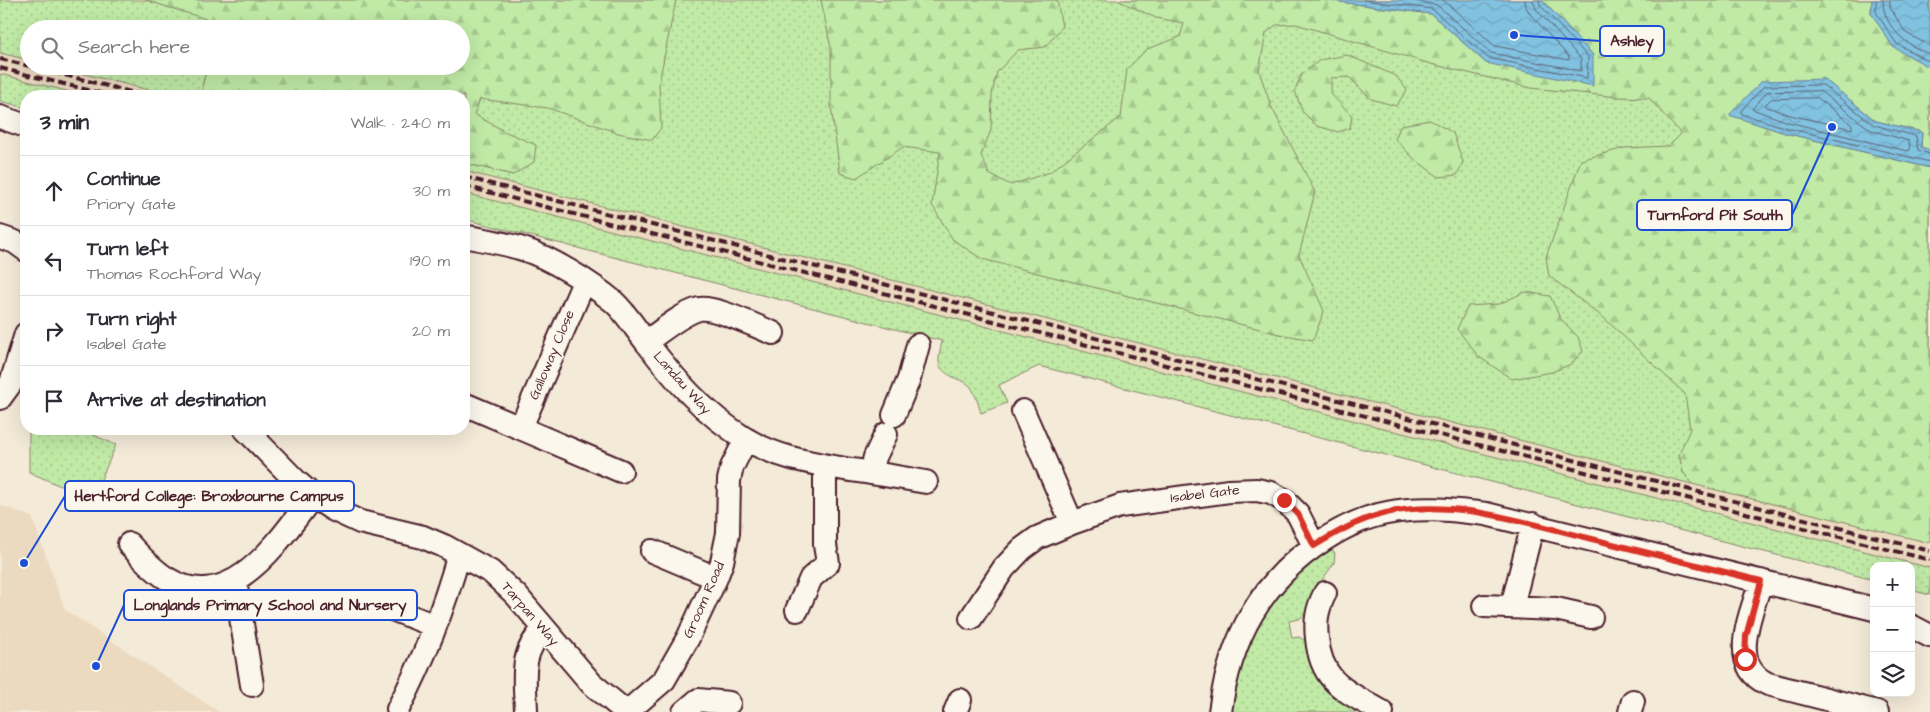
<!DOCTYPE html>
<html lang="en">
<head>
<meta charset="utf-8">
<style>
	:root { --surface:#fff; --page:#f2f2f3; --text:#2b2b33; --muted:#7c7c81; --line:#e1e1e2 }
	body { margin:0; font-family:"Architects Daughter",sans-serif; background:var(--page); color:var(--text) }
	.controls { position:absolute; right:15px; bottom:15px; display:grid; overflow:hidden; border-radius:10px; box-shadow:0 5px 20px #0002 }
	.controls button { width:45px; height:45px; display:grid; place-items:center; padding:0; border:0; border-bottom:1px solid var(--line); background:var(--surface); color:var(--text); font:25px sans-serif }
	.stop { position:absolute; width:15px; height:15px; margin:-11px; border:4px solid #d93025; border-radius:50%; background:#fff }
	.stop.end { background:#d93025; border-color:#fff; box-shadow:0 1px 5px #0008 }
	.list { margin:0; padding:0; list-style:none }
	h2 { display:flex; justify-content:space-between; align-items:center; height:65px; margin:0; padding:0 20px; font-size:21px }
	h2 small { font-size:16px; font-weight:400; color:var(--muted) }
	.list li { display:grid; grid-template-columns:32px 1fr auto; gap:15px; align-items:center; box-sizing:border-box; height:70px; padding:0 20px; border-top:1px solid var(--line) }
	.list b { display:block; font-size:19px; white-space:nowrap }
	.list p { margin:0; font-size:16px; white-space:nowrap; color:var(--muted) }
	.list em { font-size:16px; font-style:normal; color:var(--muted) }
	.icon { flex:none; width:28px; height:28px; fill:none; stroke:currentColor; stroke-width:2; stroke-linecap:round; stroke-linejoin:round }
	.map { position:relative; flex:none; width:1930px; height:712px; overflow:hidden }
	.search { position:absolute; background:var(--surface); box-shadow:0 5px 20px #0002; left:20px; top:20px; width:450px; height:55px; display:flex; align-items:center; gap:12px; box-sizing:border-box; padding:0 18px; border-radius:28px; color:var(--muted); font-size:19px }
	.panel { position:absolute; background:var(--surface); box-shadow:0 5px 20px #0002; left:20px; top:90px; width:450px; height:345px; border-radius:20px }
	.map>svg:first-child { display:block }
</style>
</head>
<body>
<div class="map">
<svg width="1930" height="712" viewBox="0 0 1930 712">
	<defs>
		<pattern id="grass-dots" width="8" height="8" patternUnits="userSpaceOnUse" patternTransform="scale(1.25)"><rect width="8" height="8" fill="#c0eaa6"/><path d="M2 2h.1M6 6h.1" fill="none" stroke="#a6c88f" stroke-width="1.8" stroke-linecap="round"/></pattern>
		<pattern id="forest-firs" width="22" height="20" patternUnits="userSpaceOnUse" patternTransform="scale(1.25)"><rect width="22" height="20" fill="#c0eaa6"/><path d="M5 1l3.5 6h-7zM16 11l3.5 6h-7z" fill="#a6c88f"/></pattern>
		<pattern id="water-waves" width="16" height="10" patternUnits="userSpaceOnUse" patternTransform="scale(1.25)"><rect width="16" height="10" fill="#80c2e0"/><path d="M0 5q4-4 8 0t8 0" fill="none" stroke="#70a6c0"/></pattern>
	</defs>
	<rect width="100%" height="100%" fill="#f4ead8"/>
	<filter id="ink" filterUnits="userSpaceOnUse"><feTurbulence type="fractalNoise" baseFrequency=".02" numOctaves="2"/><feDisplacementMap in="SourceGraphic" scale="10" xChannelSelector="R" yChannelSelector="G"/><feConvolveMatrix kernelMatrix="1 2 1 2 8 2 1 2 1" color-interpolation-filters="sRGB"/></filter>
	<g filter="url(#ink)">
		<path fill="#ebdac0" d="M0,53L29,60V66H53L173,96H86L0,74Z
			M464,171L1223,365L1930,543V568L464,193Z
			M0,505L32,517L65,610L219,712H0Z"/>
		<path fill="url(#grass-dots)" stroke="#858468" d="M0,0H1930V520L1679,454L1683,472L1692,484L464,171V163L513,175L464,144V96L204,78L203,88L206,94L214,96H173L52,66H461V29H29V60L0,53Z
			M0,74L86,96H26V108L0,101Z
			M464,193L1930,568V595L1911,590V566H1874V580L1039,366L999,385L1007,403L981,413C978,404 975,390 968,384C965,382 960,380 957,379C934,368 938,363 942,341L464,219Z
			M29,429H80L116,445L92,500L29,472Z
			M1330,547L1335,553L1334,563L1316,589L1307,613L1299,619L1289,621L1292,638L1299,637L1309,643L1357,712H1229L1235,673L1275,593Z"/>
		<path fill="url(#forest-firs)" stroke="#858468" d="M145,0H676L659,82L661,128L652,140L618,133L548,108L480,99L474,114L506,132L536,145L534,162L513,175L464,163V96H214L206,94L202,88L207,66H461V29H209L206,19Z
			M821,0H1057L1062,27L1045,47L1018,50L997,72L992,94L991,130L981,155L989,174L1011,185L1050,172L1121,117L1127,69L1147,49L1180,37L1184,23L1156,18L1117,0H1325L1431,14L1486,63L1593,55L1542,0H1872L1871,13L1927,65L1930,64V150L1921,147L1922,132L1876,121L1824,79L1730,115L1785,133L1930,168V543L1692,484L1683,472L1679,454L1690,429L1685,394L1604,318L1549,276L1546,257L1581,160L1624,148L1669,146L1681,134L1649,98L1618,97L1531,88L1431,64L1296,24L1276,25L1266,33L1259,71L1271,106L1315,192L1299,255L1324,311L1313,340L1279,334L982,259L953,240L932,205L940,152L903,147L856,178L840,173L831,106V48Z
			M1347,55L1396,76L1407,90L1396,106L1371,99L1349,77L1331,78V94L1352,116L1350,128L1338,132L1317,126L1302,111L1295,91L1301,75L1320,60Z
			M1430,120L1453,133L1463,162L1457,175L1439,177L1414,159L1395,139L1401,125Z
			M1525,292L1550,296L1560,318L1578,337L1583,351L1571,364L1552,372L1512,379L1479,357L1457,329L1468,306L1499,304Z"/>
		<path fill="url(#water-waves)" stroke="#6a8198" d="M1325,0H1542L1593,55V86L1486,63L1431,14Z
			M1872,0H1930L1928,10L1930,12V64L1927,66L1893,47L1871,13Z
			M1824,79L1876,121L1922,132L1921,147L1930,150V168L1785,133L1729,115L1762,81Z"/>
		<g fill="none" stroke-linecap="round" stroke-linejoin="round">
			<path stroke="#606073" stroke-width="1" d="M1363,0L1432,9L1488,58L1587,78L1588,57L1540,5L1539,0
				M1410,0L1437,5L1491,53L1581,71V59L1536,9L1533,0
				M1443,0L1495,46L1569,60V57L1530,14L1526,7L1525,0
				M1876,0V12L1896,43L1926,60H1930
				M1883,0C1882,25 1907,47 1930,54
				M1890,0V8L1906,33L1930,46
				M1820,91L1871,130L1909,141L1910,150L1907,151L1788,122L1752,109L1767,92Z
				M1818,98L1852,125V129L1790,115L1767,107L1765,105L1771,99Z
				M1930,154L1918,150L1916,136L1874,125L1823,85L1764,86L1741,111L1742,114L1787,128L1930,162"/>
			<defs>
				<path id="minor" d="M0,117L26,126
					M464,236C483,240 504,243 523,249C551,258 591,283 614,302C627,314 636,330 647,343C675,380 704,413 744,438C779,459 812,463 851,470C876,473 901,478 926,482
					M0,237L15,242L26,250
					M646,342C660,332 683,313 699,309C715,306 757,327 773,333
					M0,398L11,383L26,334
					M464,404L621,471
					M1023,411L1072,523
					M894,415L909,379L918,345
					M521,427L584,282
					M245,429L296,481L313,496L332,509L360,522L423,537L444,546L491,572L516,595L591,683L626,712
					M871,473L875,457L886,434
					M129,544C140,556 152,569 166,578C231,618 279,540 313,496
					M652,551L716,578
					M235,581L252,685
					M1761,581C1752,613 1726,665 1768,684L1877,712
					M1325,593C1317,609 1315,621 1317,638C1321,684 1347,691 1382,712
					M382,605L435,626
					M1484,606L1556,609L1591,617
					M1512,606L1533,524
					M797,610L811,578L828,563L825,545V466
					M971,618L1004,568L1022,549L1037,538L1072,523L1120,506L1229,491L1257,490L1271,493L1284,500L1298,514L1314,546
					M1911,626L1930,636
					M398,709C424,659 444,608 459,554
					M526,710C525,679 519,653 544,629
					M627,712L664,680L688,638L716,578L722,562L728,533L729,480L732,467L746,439
					M684,712L698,700L729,703
					M955,712L960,700
					M1220,712C1230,638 1261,580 1325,539C1344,527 1365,517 1387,513C1420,506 1452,510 1486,514L1874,609
					M1630,712L1633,701"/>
			</defs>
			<use href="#minor" stroke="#4a1f2b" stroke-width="26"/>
			<use href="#minor" stroke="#fbf7ec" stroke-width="22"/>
			<path stroke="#4a1f2b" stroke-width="4" stroke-dasharray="8 4" stroke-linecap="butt" d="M0,59L29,66
				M30,66L146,96
				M0,68L112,96
				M464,177L1930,551
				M464,186L1930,560"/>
		</g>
	</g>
	<g fill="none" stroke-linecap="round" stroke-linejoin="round" filter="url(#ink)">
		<path stroke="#d93025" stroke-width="6" d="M1284,500L1298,514L1314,546C1337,532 1360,519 1386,513C1453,498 1523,522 1588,538C1646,552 1703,567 1761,581L1746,636L1745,659"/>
	</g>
	<g text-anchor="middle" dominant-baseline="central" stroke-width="4" stroke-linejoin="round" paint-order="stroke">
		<g font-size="14" fill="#4a1f2b" stroke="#fbf7ec">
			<text transform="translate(552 355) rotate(-67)">Galloway Close</text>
			<text transform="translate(682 383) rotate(48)">Landau Way</text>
			<text transform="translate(1205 494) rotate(-7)">Isabel Gate</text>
			<text transform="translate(704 600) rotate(-66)">Groom Road</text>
			<text transform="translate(530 614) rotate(49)">Tarpan Way</text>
		</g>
	</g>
	<path fill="none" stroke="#1d4ed8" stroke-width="2" d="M1514 35L1600 41M1832 127L1792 215M24 563L65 496M96 666L124 605"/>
	<g fill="#1d4ed8" stroke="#fbf7ec" stroke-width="2">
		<circle cx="1514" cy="35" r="5"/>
		<circle cx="1832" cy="127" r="5"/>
		<circle cx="24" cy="563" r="5"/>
		<circle cx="96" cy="666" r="5"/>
	</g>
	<g fill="#fbf7ec" stroke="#1d4ed8" stroke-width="2">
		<rect x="1600" y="26" width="64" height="30" rx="5"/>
		<rect x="1637" y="200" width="155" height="30" rx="5"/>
		<rect x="65" y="481" width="289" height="30" rx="5"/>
		<rect x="124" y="590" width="293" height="30" rx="5"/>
	</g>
	<g font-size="15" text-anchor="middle" font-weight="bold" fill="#4a1f2b">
		<text x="1632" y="46">Ashley</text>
		<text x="1715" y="220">Turnford Pit South</text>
		<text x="209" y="501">Hertford College: Broxbourne Campus</text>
		<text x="270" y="610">Longlands Primary School and Nursery</text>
	</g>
</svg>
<div class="controls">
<button>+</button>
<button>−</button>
<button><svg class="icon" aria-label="layers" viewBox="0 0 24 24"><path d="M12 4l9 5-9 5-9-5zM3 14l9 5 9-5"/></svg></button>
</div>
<div class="stop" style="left:1745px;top:659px"></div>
<div class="stop end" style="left:1284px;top:500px"></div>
<div class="search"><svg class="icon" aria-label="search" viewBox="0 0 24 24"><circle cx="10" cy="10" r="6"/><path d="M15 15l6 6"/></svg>Search here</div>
<section class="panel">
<h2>3 min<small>Walk · 240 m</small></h2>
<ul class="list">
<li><svg class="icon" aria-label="ahead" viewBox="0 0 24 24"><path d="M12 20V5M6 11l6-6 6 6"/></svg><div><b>Continue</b><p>Priory Gate</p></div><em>30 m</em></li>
<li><svg class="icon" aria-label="left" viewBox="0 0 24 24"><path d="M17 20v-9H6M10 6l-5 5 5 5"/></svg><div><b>Turn left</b><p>Thomas Rochford Way</p></div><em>190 m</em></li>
<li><svg class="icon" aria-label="right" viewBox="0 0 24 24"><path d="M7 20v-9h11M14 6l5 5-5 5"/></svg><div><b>Turn right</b><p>Isabel Gate</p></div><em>20 m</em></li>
<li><svg class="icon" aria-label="arrive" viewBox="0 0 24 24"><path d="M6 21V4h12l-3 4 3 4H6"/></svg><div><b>Arrive at destination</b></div></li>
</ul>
</section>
</div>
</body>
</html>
